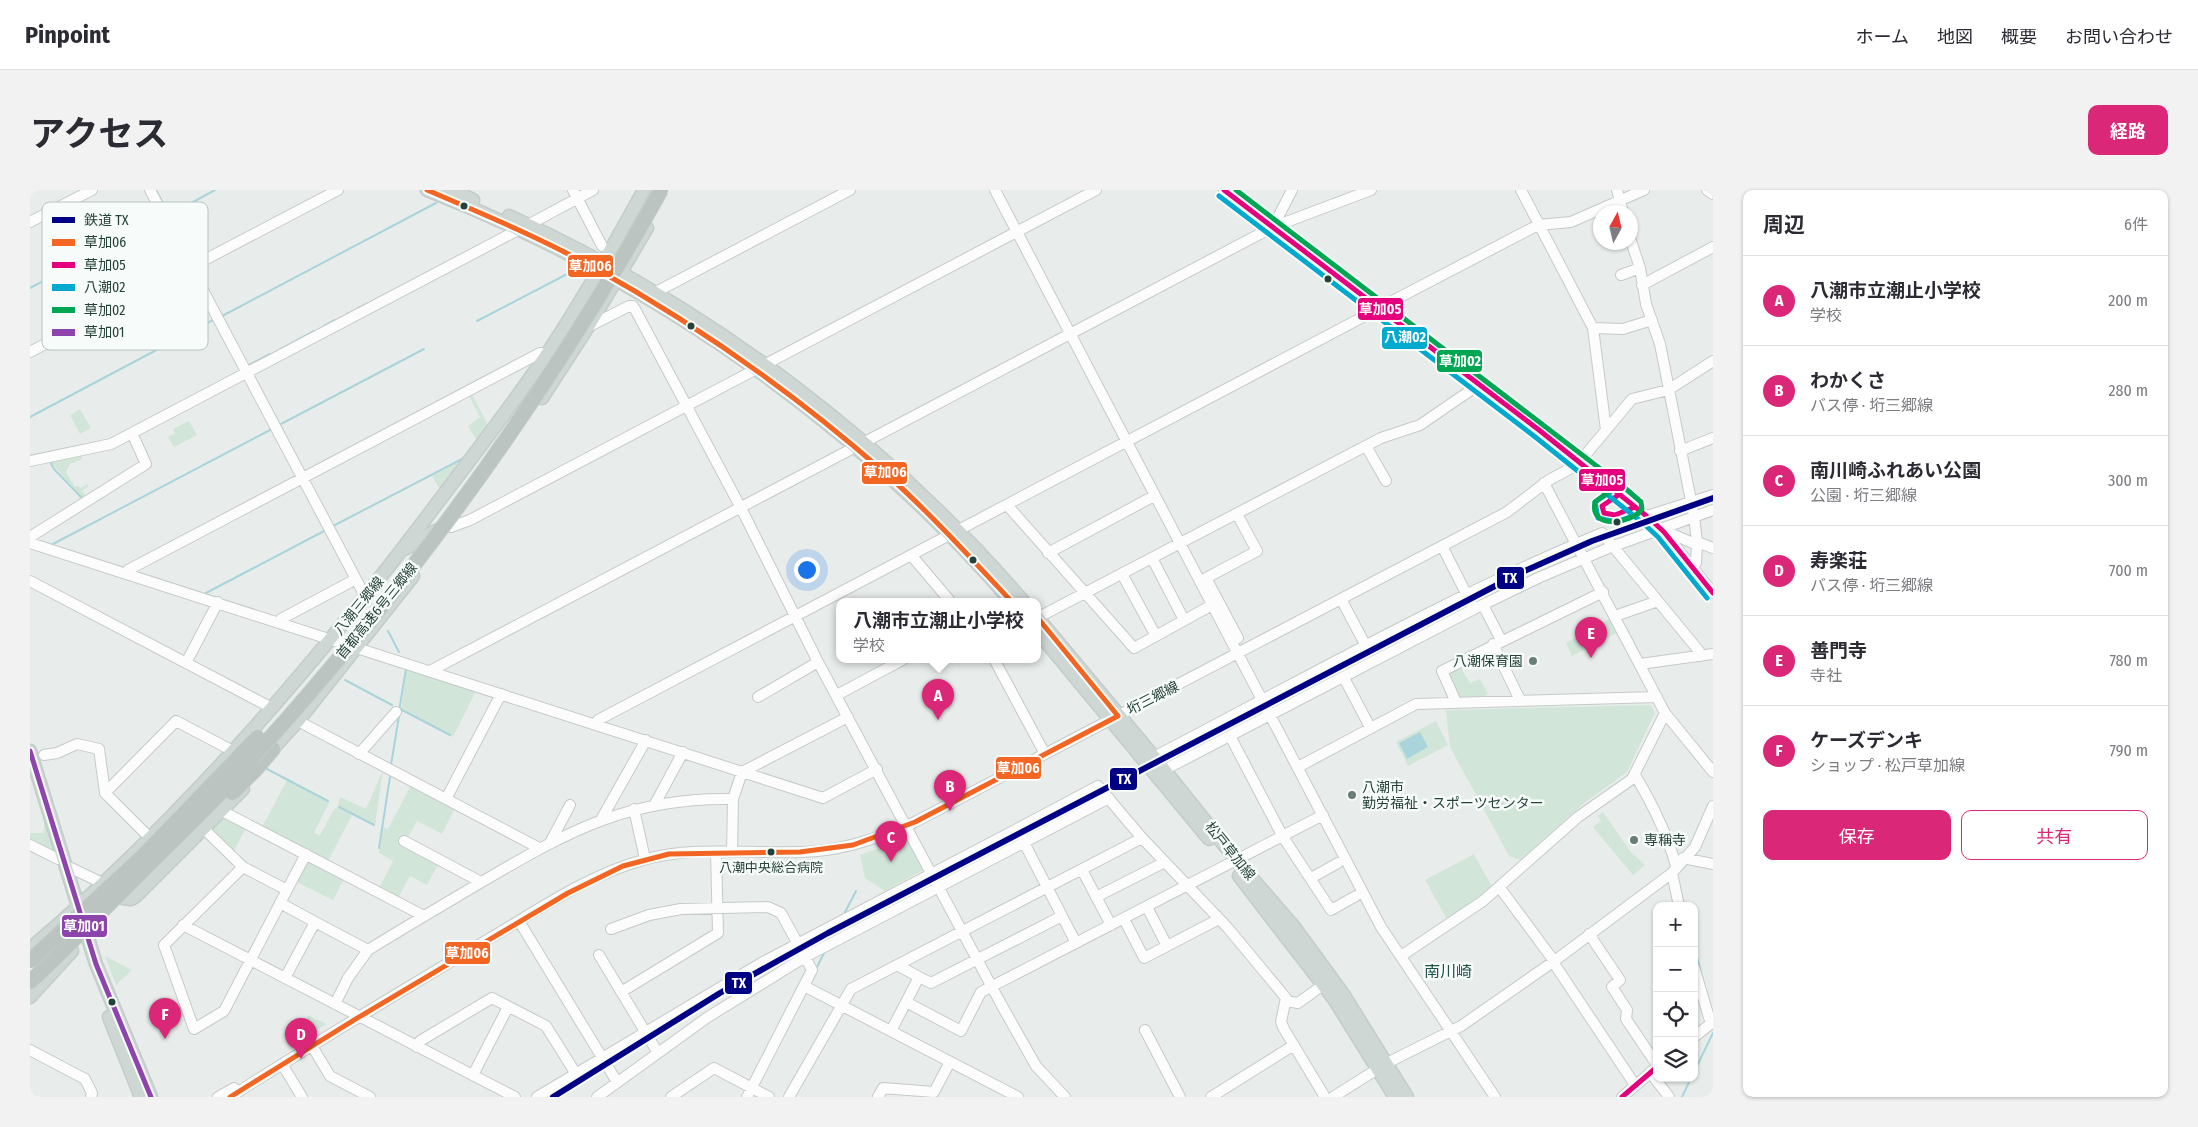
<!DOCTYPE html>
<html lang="ja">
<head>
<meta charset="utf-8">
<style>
	:root { --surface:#fff; --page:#f2f2f3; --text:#2b2b33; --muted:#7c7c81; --line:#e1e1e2; --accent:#db2777 }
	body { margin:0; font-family:"Fira Sans Condensed","Noto Sans JP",sans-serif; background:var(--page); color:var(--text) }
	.controls { position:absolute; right:15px; bottom:15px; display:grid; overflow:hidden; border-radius:10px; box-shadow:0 1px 4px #0004 }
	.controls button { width:45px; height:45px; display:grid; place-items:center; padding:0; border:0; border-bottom:1px solid var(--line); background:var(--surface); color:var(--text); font:25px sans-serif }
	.compass { position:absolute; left:1563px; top:15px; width:45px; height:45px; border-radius:50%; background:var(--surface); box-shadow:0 1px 4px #0004; rotate:8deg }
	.you { position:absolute; left:776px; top:379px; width:18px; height:18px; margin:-12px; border:4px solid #fff; border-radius:50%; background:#1a73e8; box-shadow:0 0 0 8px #1a73e833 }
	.badge { display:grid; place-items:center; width:32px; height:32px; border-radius:50%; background:var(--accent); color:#fff; font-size:16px; font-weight:700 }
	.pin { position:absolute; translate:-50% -41px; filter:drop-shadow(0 1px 2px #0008) }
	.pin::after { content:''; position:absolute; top:26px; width:18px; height:15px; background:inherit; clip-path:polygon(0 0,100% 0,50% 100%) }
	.popup { position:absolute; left:806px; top:408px; width:205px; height:65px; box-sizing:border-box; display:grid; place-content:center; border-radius:10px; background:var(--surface); filter:drop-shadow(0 1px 4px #0005); font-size:16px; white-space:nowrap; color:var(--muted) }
	.popup b { font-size:19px; color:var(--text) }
	.popup::after { content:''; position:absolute; left:50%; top:100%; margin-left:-10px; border:10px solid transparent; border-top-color:var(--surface) }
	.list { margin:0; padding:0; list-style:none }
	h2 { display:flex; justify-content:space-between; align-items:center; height:65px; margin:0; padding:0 20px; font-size:21px }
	h2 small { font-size:16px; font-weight:400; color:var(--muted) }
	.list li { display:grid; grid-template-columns:32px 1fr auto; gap:15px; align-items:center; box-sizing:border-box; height:90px; padding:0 20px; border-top:1px solid var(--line) }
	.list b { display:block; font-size:19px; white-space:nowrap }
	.list p { margin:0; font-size:16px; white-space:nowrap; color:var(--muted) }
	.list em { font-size:16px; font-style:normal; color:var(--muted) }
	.actions { display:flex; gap:10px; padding:15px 20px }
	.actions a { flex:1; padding:11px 0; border:1px solid var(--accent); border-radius:10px; text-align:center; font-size:18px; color:var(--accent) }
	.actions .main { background:var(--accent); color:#fff }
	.icon { flex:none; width:28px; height:28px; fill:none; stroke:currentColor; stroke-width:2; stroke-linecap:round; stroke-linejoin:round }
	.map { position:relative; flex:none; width:1683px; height:907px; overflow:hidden; border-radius:10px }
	header { display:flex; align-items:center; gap:30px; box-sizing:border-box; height:70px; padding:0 25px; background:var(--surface); border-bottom:1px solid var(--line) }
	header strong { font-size:24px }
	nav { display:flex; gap:28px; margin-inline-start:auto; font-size:18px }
	.intro { display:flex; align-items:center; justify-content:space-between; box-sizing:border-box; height:120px; padding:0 30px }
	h1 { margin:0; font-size:35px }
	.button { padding:12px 22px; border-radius:10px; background:var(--accent); color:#fff; font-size:18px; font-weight:700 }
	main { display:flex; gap:30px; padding:0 30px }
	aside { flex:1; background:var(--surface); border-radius:10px; box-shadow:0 1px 4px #0004 }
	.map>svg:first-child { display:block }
</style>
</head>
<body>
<header>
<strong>Pinpoint</strong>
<nav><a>ホーム</a><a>地図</a><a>概要</a><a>お問い合わせ</a></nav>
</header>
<div class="intro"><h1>アクセス</h1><a class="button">経路</a></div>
<main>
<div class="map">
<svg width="1683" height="907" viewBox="0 0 1683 907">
	<rect width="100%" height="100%" fill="#e8edeb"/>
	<path fill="#d1e6d8" d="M441,202L460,239L448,253L438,236L450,227L438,204Z
		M50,219L61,238L50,244L40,225Z
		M159,231L167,245L144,257L138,247L145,243L143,239Z
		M52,266V269L40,274L36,282L45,297L47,295L50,298L57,294L59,296L52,301L57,307L53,309L21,272Z
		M435,269L410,299L402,286Z
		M1581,428L1588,442L1542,466L1536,453Z
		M377,476L447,499L423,547L371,520Z
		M1430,476L1440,493L1450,489L1458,504L1454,507H1430L1418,484Z
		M1621,515L1625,523L1597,582L1553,614L1490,670L1479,666L1420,557L1416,520Z
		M1406,531L1418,555L1378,576L1366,552Z
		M353,580L345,635L308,616L310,607L336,619Z
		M257,590L299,613L284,643L290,645L303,621L307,617L322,625L297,673L231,639Z
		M381,595L425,618L412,644L387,631L377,649L409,673L397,695L380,686L368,708L349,698L363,671L349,663L353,637L358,639Z
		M1573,622L1600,661L1615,675L1603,685L1563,637L1571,631L1568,626Z
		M191,627L217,636L203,663L179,640Z
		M17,631L26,663L0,649V643H14V632Z
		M875,649L895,679L855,701L835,688L830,665Z
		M1444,664L1462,697L1417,729L1395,690Z
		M277,667L315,687L303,710L265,691Z
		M75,766L102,780L86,795Z
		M278,825L296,834L262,855Z"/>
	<path fill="#a9d4db" d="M1390,542L1398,557L1377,569L1369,553Z"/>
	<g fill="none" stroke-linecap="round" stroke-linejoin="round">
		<path stroke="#a9d4db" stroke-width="2" d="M126,0L139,25L185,0
			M0,98L131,29
			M328,118L339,113
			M317,124L319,123
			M192,126L406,13
			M447,131L543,81
			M294,136L305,130
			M251,159L284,141
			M219,175L240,164
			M0,227L183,130
			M251,234L394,159
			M20,271L24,279L52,308
			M305,335L434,268
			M23,354L242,239
			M176,403L296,340
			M358,441L369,462
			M315,490L362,515
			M370,519L420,545
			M369,521L376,479
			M361,575L369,526
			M237,579L298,611
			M309,617L344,635
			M349,658L360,587
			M1652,706L1654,716
			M813,726L826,701
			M802,748L806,739
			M1664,755L1674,794
			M786,779L795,761
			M1664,882L1683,843
			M1652,907L1661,888"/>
		<defs>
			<path id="minor" d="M120,0L336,408
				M543,0L572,56
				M965,0L1351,737L1465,907
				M1194,0L1509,240L1619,328L1634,342L1683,403
				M1491,0L1563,138L1576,240
				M1587,0L1593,22
				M1677,0L1683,4
				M0,32L62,0
				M498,35L563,0
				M1243,37L1262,0
				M1600,48L1610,78L1616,114L1630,154L1664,326L1667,352L1666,373L1663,377
				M161,77L308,0
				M1591,85L1610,78
				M1612,95L1683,57
				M626,102L820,0
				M1349,118L1508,35L1541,32L1614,0
				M558,137L599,116H603L606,121L711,318L788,472L971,814L1006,876L1035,907
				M1563,138L1593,139L1622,130
				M0,162L162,77
				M1336,256L1356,291
				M1650,261L1683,248
				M0,271L81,254L488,40
				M1514,293L1635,523L1683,582
				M977,315L1104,458L1182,415
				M1207,324L1227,361L1176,388L1208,448
				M1617,326L1683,305
				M421,337L440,330L1066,0
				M1640,343L1667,355
				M0,347L116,274L102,243
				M1667,352L1683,358
				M0,353L793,608L847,579
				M1412,356L1444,419
				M1018,363L1124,306
				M881,365L920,411
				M1122,368L1154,430
				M97,383L98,380L510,163L523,164
				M1092,384L1126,446
				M0,391L242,518
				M1311,409L1336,456
				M1453,415L1471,450
				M1585,426L1628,411
				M1007,428L1351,248L1390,235L1444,198L1448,193
				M249,432L251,429L326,389
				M1463,454L1490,510
				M964,469L1015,564
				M156,473L188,412
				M1610,474L1683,464
				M400,481L1243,37L1341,0
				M1314,488L1340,537
				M807,505L874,469
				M728,507L788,472
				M1426,512L1412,481L1573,402
				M268,531L509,658
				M566,535L568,530L1350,118
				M1200,546L1253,647L1301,720L1326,706
				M329,564L366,522
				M14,565L27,563L47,554L69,559L75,603L119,647
				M1124,567C1272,490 1418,407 1572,343L1669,461L1670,466
				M1268,577L1386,514L1627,507
				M1134,580L1444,419L1508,388L1581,357L1683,320
				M1605,585C1623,615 1637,643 1646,676
				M75,603L146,531L203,561
				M416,609L471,504
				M625,614L653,562
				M604,619L615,669
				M192,621L394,726
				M572,628L616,550
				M174,639L213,677L257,700L194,821L164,839L134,755L213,677
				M374,651L451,692
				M521,651L540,615
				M0,655L28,669L33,667
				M702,661L703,609L712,582L818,527
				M1653,668L1683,674
				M37,679L41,678L68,691
				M1052,680L1081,735
				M1642,683L1649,716
				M1281,688L1308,673
				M1470,698L1524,771
				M257,700L276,664
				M1066,707L1135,672
				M250,713L285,732L255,788
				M1117,717L1137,756
				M1094,729L1114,768L1189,729
				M489,731L587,892
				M285,732L338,760
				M153,735L485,907
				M581,739L619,725L651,719L738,717L751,723L782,780L717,907
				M1559,744L1590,790L1582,797L1597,820L1596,829L1627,875
				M1046,753L987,639L1068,596L1112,648L1197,737L1256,808L1251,832L1254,839L1295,907
				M569,765L628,863
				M1371,766L1453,711L1548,627L1602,589L1635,523
				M1523,772L1605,895
				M1664,777L1681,834
				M889,787L901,793L1032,726
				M774,796L988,907
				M591,802L688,743L686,662
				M1256,811L1268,813L1293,795
				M876,812L931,841L951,802L1293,625
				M305,814L318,788L338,760C377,736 416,713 455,690C540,640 601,607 703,609
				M1115,840L1150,907
				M861,841L889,787L867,775
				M1664,847L1683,832
				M282,856L300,886L340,907
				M387,857L390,851L462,808L516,836L546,884
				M0,860L55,889L62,903L61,907
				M252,874L272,907
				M1620,882L1639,907
				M443,885L478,817
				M188,907L204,898
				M200,907C283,854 368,803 452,753C504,723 555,686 613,670C670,654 730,666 787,661C821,658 854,646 885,632L1477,322L1519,290L1547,275L1602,209L1638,200L1683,171
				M507,907L733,772L987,639
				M567,907L678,827L775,767L1079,608
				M641,907L684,878L739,907
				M759,907L821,799L1112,648
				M848,907L853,898L904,902L920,872
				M1181,907L1264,855
				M1303,907L1357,873L1431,836L1523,772L1642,683L1665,657L1683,616
				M1592,907L1627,877"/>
			<path id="major" d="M397,0C620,87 825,231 981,411
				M422,0L443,10
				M479,26C676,116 852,248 993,411
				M512,208L558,137L617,38
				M374,359C387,353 398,343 411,339
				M1007,427L1124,567L1207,671L1264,737L1313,804L1377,907
				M1007,441L1179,649
				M0,561L66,774L121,907
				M236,566L268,531L383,386
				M1209,686L1304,809L1365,907
				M93,708L101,709L106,706L213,599
				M0,759C152,629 285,476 405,316C444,265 483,214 519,161C553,109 584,55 614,0
				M0,807L42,761
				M79,827L111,907"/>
			<path id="highway" d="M226,579L243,559"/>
		</defs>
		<use href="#minor" stroke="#c5cac8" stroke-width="12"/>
		<use href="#major" stroke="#c3ccc9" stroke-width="15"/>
		<use href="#highway" stroke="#c3ccc9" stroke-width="16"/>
		<use href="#minor" stroke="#fcfcfc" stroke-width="10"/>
		<use href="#major" stroke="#cfd7d5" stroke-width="12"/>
		<use href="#highway" stroke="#bcc4c2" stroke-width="14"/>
		<defs>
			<path id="highway-bridge" d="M202,603L226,579
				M0,771L112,667L228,547
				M0,792C38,756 75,718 112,681C139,654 166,629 192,601C362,418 510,219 631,0"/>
		</defs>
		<use href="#highway-bridge" stroke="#c3ccc9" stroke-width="16" stroke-linecap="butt"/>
		<use href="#highway-bridge" stroke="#bcc4c2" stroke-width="14"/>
		<defs>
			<path id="bus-1" d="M397,0C453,24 508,47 561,76C666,134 764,203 854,282C899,322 940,367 981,411
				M200,907L329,827L538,703L593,676L639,664L770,662L823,655L885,632L1088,526L1007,427"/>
			<path id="bus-2" d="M1194,0L1509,240L1619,328L1634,342L1683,403
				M1590,304L1572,316L1574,323L1585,325L1605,317
				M1592,907L1627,877"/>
			<path id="bus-3" d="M1189,6L1504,246L1614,334L1628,347L1677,408
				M1586,298L1565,312L1568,328L1586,332L1608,324"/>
			<path id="bus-4" d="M1206,0L1594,297
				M1577,303L1565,312C1559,340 1602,334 1612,319L1611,312L1596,299"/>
			<path id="bus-5" d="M0,561L66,774L121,907"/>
		</defs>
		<use href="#bus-1" stroke="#f7fbf9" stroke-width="9"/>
		<use href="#bus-2" stroke="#f7fbf9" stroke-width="9"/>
		<use href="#bus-3" stroke="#f7fbf9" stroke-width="9"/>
		<use href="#bus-4" stroke="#f7fbf9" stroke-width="9"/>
		<use href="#bus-5" stroke="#f7fbf9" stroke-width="9"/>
		<use href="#bus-1" stroke="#f26522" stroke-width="5"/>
		<use href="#bus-2" stroke="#e5007d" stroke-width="5"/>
		<use href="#bus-3" stroke="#00a9ce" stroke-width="5"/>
		<use href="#bus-4" stroke="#00a651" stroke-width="5"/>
		<use href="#bus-5" stroke="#8e44ad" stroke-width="5"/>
		<defs>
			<path id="rail-1" d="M523,907L690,803L798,743L1490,383L1562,351L1683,308"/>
		</defs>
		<use href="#rail-1" stroke="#f7fbf9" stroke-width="10"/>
		<use href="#rail-1" stroke="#000084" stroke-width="6"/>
	</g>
	<g fill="#24423a" stroke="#f7fbf9" stroke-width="2">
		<circle cx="434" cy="16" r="4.5"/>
		<circle cx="1298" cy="89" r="4.5"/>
		<circle cx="661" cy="136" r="4.5"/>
		<circle cx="1587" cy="332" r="4.5"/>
		<circle cx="943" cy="370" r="4.5"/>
		<circle cx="741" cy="662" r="4.5"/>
		<circle cx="82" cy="812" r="4.5"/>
	</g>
	<g fill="#697e78" stroke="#f7fbf9" stroke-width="2">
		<circle cx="1503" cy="471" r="5"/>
		<circle cx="1322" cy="605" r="5"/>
		<circle cx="1604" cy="650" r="5"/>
	</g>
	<g text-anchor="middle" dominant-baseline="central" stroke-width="5" stroke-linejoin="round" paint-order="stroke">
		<g font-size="13" fill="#24423a" stroke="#f7fbf9">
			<text x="741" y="677">八潮中央総合病院</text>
		</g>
		<g font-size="14" fill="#24423a" stroke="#f7fbf9">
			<text transform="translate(329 416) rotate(-51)">八潮三郷線</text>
			<text transform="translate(347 421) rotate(-51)">首都高速6号三郷線</text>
			<text transform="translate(1123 508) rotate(-27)">垳三郷線</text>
			<text transform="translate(1200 661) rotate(51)">松戸草加線</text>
		</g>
		<g font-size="14" fill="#24423a" stroke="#f7fbf9" text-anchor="start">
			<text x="1493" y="471" text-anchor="end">八潮保育園</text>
			<text x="1332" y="597">八潮市<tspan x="1332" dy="16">勤労福祉・スポーツセンター</tspan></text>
			<text x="1614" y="650">専稱寺</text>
		</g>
		<g font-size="16" fill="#1f5548" stroke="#f7fbf9">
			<text x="1418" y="781">南川崎</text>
		</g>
	</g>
	<rect x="12" y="12" width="166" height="148" rx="8" fill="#f7fbf9" stroke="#b8c4c0" stroke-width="1"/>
	<rect x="22" y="27" width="23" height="6" fill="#000084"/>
	<rect x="22" y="49" width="23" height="7" fill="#f26522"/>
	<rect x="22" y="72" width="23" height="6" fill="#e5007d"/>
	<rect x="22" y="94" width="23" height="7" fill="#00a9ce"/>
	<rect x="22" y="117" width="23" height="6" fill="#00a651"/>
	<rect x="22" y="139" width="23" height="7" fill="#8e44ad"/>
	<g font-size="14" fill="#24423a">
		<text x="54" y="35">鉄道 TX</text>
		<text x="54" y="57">草加06</text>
		<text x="54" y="80">草加05</text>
		<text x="54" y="102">八潮02</text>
		<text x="54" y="125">草加02</text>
		<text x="54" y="147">草加01</text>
	</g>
	<g stroke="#f7fbf9" stroke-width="2">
		<rect x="537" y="64" width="47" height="24" rx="5" fill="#f26522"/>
		<rect x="1327" y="107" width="47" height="24" rx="5" fill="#e5007d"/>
		<rect x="1351" y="136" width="47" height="24" rx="5" fill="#00a9ce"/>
		<rect x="1406" y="159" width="47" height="24" rx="5" fill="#00a651"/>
		<rect x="831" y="271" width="47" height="24" rx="5" fill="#f26522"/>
		<rect x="1548" y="278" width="48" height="24" rx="5" fill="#e5007d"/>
		<rect x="1466" y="376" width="29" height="24" rx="5" fill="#000084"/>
		<rect x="965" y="566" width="47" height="24" rx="5" fill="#f26522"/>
		<rect x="1079" y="577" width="29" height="24" rx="5" fill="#000084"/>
		<rect x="31" y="724" width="47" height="24" rx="5" fill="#8e44ad"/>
		<rect x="414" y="751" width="47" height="24" rx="5" fill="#f26522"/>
		<rect x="694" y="781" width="29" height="24" rx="5" fill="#000084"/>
	</g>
	<g font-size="14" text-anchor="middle" font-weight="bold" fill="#fff">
		<text x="560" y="81">草加06</text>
		<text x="1350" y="124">草加05</text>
		<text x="1375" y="152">八潮02</text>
		<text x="1430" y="176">草加02</text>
		<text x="855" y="287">草加06</text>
		<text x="1572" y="295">草加05</text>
		<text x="1480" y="393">TX</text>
		<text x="988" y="583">草加06</text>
		<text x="1094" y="594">TX</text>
		<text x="54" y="741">草加01</text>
		<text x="437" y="768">草加06</text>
		<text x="709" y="798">TX</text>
	</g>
</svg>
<div class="controls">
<button>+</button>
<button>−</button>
<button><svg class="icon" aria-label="locate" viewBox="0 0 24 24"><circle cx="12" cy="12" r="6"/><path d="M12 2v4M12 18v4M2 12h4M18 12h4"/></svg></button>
<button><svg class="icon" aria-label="layers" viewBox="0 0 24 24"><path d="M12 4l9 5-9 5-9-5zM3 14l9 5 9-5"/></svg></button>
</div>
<svg class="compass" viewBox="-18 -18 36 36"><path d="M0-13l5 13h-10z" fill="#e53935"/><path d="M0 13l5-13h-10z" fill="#7c7c81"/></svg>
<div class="you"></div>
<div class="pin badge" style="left:908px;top:530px">A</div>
<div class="popup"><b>八潮市立潮止小学校</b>学校</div>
<div class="pin badge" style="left:920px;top:621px">B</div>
<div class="pin badge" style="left:861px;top:672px">C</div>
<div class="pin badge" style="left:271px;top:869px">D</div>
<div class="pin badge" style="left:1561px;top:468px">E</div>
<div class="pin badge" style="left:135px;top:849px">F</div>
</div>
<aside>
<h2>周辺<small>6件</small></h2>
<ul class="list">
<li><span class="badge">A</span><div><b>八潮市立潮止小学校</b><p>学校</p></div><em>200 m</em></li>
<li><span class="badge">B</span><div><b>わかくさ</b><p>バス停 · 垳三郷線</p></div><em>280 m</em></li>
<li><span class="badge">C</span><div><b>南川崎ふれあい公園</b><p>公園 · 垳三郷線</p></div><em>300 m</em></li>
<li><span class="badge">D</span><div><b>寿楽荘</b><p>バス停 · 垳三郷線</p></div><em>700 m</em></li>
<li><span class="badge">E</span><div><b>善門寺</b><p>寺社</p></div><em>780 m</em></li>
<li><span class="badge">F</span><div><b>ケーズデンキ</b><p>ショップ · 松戸草加線</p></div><em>790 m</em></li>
</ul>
<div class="actions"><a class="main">保存</a><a>共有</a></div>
</aside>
</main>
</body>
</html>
